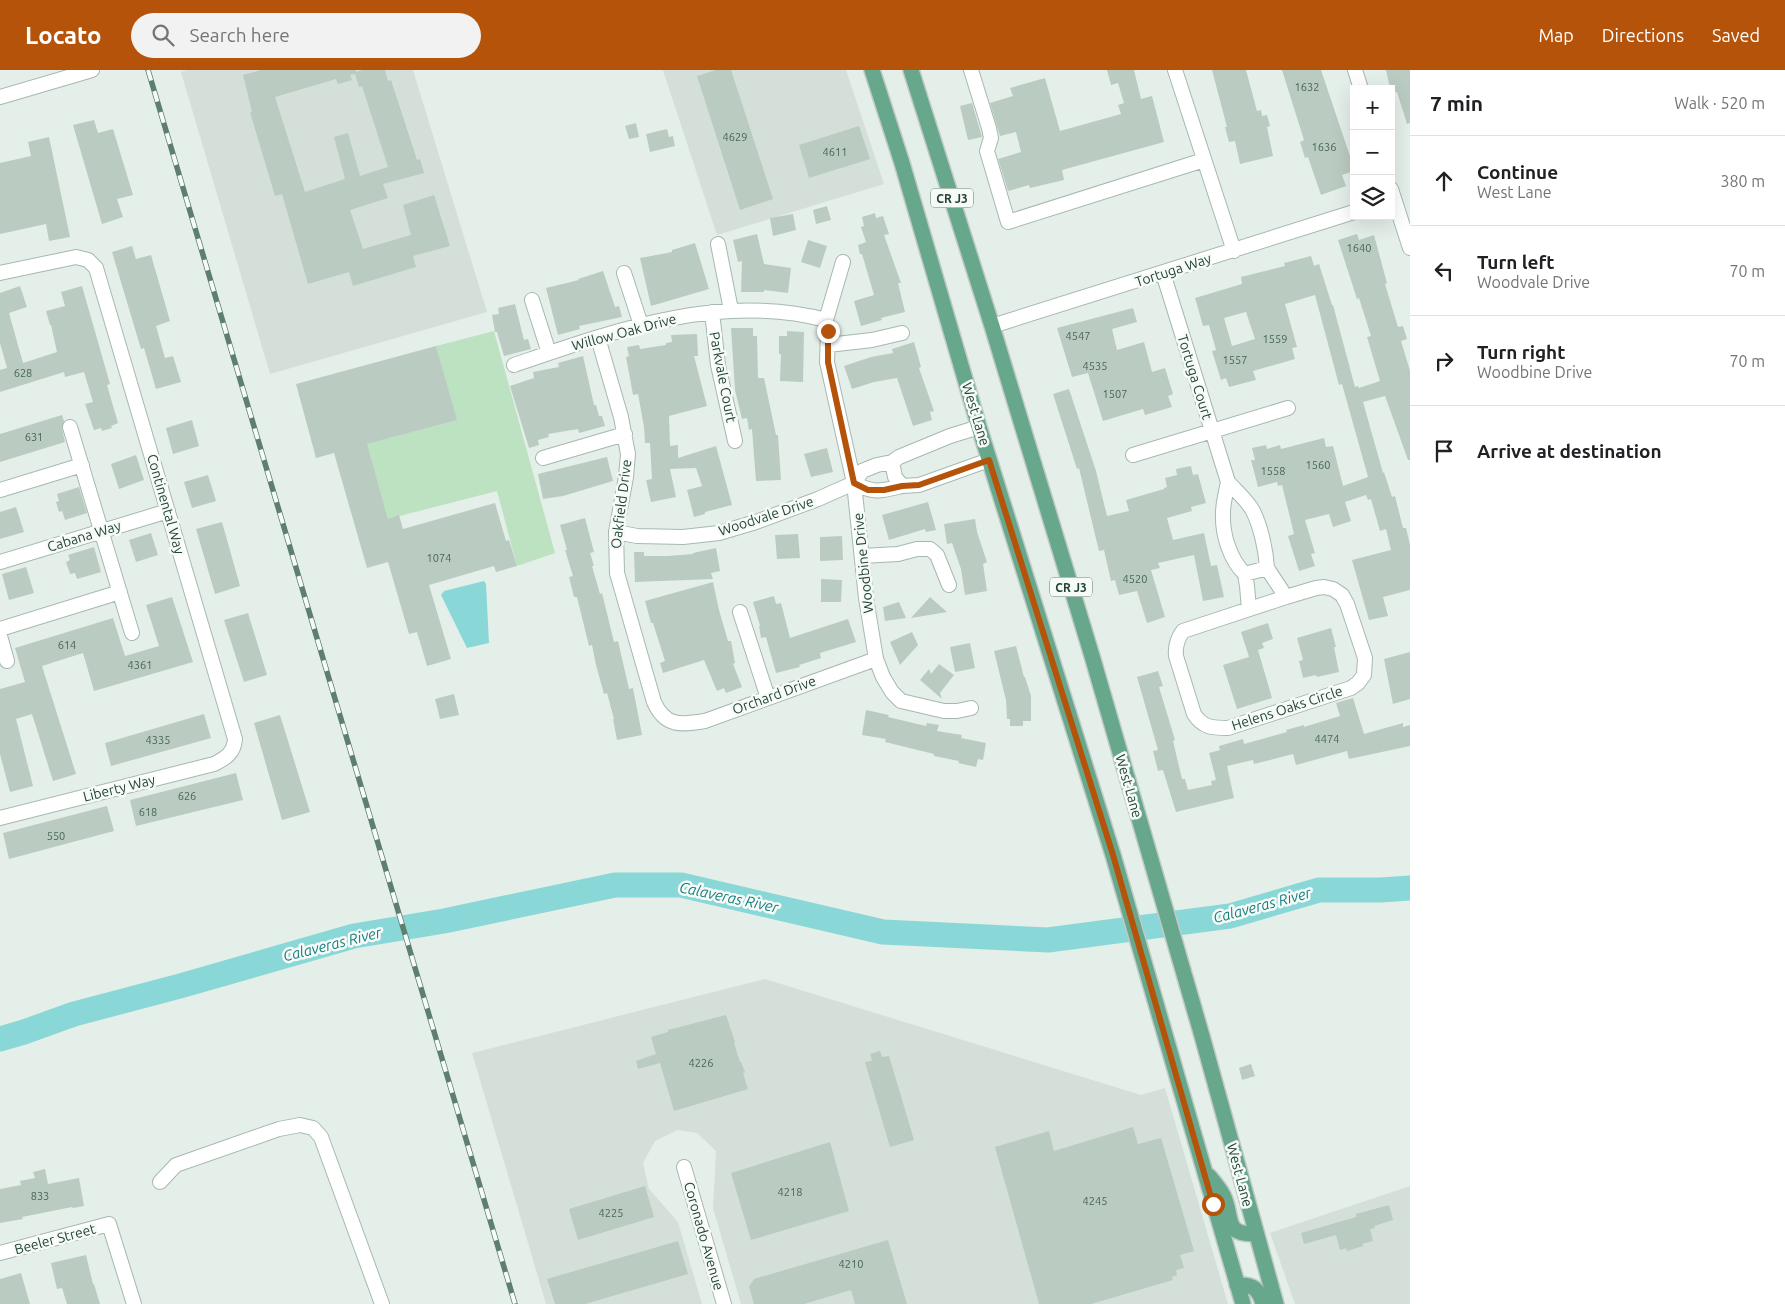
<!DOCTYPE html>
<html lang="en">
<head>
<meta charset="utf-8">
<style>
	:root { --surface:#fff; --page:#f2f2f2; --text:#202124; --muted:#757577; --line:#e0e0e0; --accent:#b45309 }
	body { margin:0; font-family:Ubuntu,sans-serif; background:var(--page); color:var(--text) }
	.controls { position:absolute; right:15px; top:15px; display:grid; overflow:hidden; border-radius:0px; box-shadow:0 5px 20px #0002 }
	.controls button { width:45px; height:45px; display:grid; place-items:center; padding:0; border:0; border-bottom:1px solid var(--line); background:var(--surface); color:var(--text); font:25px sans-serif }
	.stop { position:absolute; width:15px; height:15px; margin:-11px; border:4px solid #b45309; border-radius:50%; background:#fff }
	.stop.end { background:#b45309; border-color:#fff; box-shadow:0 1px 5px #0008 }
	.list { margin:0; padding:0; list-style:none }
	h2 { display:flex; justify-content:space-between; align-items:center; height:65px; margin:0; padding:0 20px; font-size:21px }
	h2 small { font-size:16px; font-weight:400; color:var(--muted) }
	.list li { display:grid; grid-template-columns:32px 1fr auto; gap:15px; align-items:center; box-sizing:border-box; height:90px; padding:0 20px; border-top:1px solid var(--line) }
	.list b { display:block; font-size:19px; white-space:nowrap }
	.list p { margin:0; font-size:16px; white-space:nowrap; color:var(--muted) }
	.list em { font-size:16px; font-style:normal; color:var(--muted) }
	.icon { flex:none; width:28px; height:28px; fill:none; stroke:currentColor; stroke-width:2; stroke-linecap:round; stroke-linejoin:round }
	.map { position:relative; flex:none; width:1410px; height:1234px; overflow:hidden }
	header { display:flex; align-items:center; gap:30px; box-sizing:border-box; height:70px; padding:0 25px; background:var(--accent); color:#fff }
	header strong { font-size:24px }
	nav { display:flex; gap:28px; margin-inline-start:auto; font-size:18px }
	.search { width:350px; height:45px; background:var(--page); display:flex; align-items:center; gap:12px; box-sizing:border-box; padding:0 18px; border-radius:28px; color:var(--muted); font-size:19px }
	main { display:flex }
	aside { flex:1; background:var(--surface) }
	.map>svg:first-child { display:block }
</style>
</head>
<body>
<header>
<strong>Locato</strong>
<div class="search"><svg class="icon" aria-label="search" viewBox="0 0 24 24"><circle cx="10" cy="10" r="6"/><path d="M15 15l6 6"/></svg>Search here</div>
<nav><a>Map</a><a>Directions</a><a>Saved</a></nav>
</header>
<main>
<div class="map">
<svg width="1410" height="1234" viewBox="0 0 1410 1234">
	<rect width="100%" height="100%" fill="#e5efe9"/>
	<path fill="#d3dfd8" d="M187,0H413L487,242L270,304L181,2Z
		M663,0H846L884,114L717,165Z
		M765,909L1141,1025L1165,1018L1228,1234H741L713,1138L716,1081L697,1063L678,1060L655,1071L643,1093L649,1119L678,1152L702,1234H546L472,983Z
		M1410,1116V1234H1295L1270,1163Z"/>
	<path fill="#bde2c1" d="M494,261L555,483L517,496L497,421L388,449L366,374L456,350L436,276Z"/>
	<path fill="#8ad7d7" d="M484,511L486,514L489,573L467,578L441,525L444,521Z"/>
	<g fill="none" stroke-linecap="round" stroke-linejoin="round">
		<path stroke="#8ad7d7" stroke-width="25" d="M0,969L24,962L74,944L180,916L354,866L444,851L615,815H681L883,862L1048,870L1230,846L1319,820H1381L1410,818"/>
	</g>
	<path fill="#bacbc2" fill-rule="evenodd" d="M261,0H356V2L363,0H385L388,11L391,10L417,90L420,89L424,103L383,114L388,128L350,140L363,179L411,165L403,135L434,125L450,176L413,186L416,197L353,216L349,202L308,214L282,124L275,126L250,42H252L243,5ZM355,4L359,17L362,16L388,97L360,106L348,63L334,67L345,109L305,122L275,27L336,9L338,14L352,10L350,5Z
		M716,0H731L773,129L740,140L697,6Z
		M1107,0H1134L1141,29L1152,26L1164,72L1062,100L1064,110L1030,118L1029,115L1008,121L998,89L1021,82L1016,62L1000,66L990,33L1013,26L1010,18L1045,8L1060,61L1121,44L1118,35L1124,33L1118,13L1111,15Z
		M1212,0H1246L1257,41L1261,40L1262,46L1267,45L1270,56L1267,57L1273,86L1240,94L1235,71L1229,72L1225,57H1227Z
		M1282,0H1321L1354,98V101L1342,105L1346,116L1321,125L1308,87L1305,88L1300,72L1304,70Z
		M1386,0H1410V53L1407,54L1397,22L1391,23Z
		M972,33L982,67L968,70L960,36Z
		M94,50L98,63L113,59L133,125L117,129L123,147L102,154L73,55Z
		M636,53L639,67L629,69L625,56Z
		M859,56L870,89L809,108L799,75Z
		M667,59L669,67L673,66L675,76L650,82L646,64Z
		M49,67L70,167L49,171L46,154L0,164V93L31,86L28,72Z
		M827,136L831,150L816,154L813,140Z
		M875,143L876,148L883,146L889,164L884,165L901,213H898L905,242L881,248L882,250L861,256L854,231L874,225L862,184H860L858,175L866,172L861,157L864,156L862,147Z
		M793,144L796,160L773,166L770,148Z
		M757,164L764,194L791,198L788,223L764,220V222H741L742,191L738,192L733,170Z
		M1357,164L1359,170L1374,165L1387,213L1385,214L1398,257L1403,256L1407,269L1401,271L1410,301V390H1408L1385,326L1363,332L1383,403L1384,402L1392,427L1395,426L1403,458H1406L1410,475V520L1383,527L1388,546L1369,550L1352,490L1391,480L1386,459L1380,461L1371,429L1368,430L1366,425L1345,432L1351,451L1333,457L1329,444L1305,450L1315,483L1311,484L1315,496L1299,501L1288,466L1294,464L1282,415L1278,416L1277,412L1258,417L1251,390H1255L1252,378L1266,375L1267,379L1280,375L1281,379L1324,368L1326,377L1333,376L1343,416L1368,407L1342,314L1339,315L1315,225L1285,234L1297,277L1292,278L1295,289L1253,301L1256,310L1229,317L1226,308L1221,310L1212,281L1216,280L1209,255L1203,256L1195,228L1242,214L1241,207L1285,196L1284,193L1311,186L1314,196L1319,194L1332,235H1333L1355,317L1358,316L1359,318L1380,311L1367,267L1371,266L1359,228L1357,229L1338,170ZM1246,242L1255,269L1232,276L1224,248Z
		M808,170L827,176L820,198L801,192Z
		M695,173L709,219L651,236L640,188L672,182V180Z
		M132,176L136,189L151,185L170,251L156,256L165,288L173,286L181,312L156,319L144,278L141,279L112,182Z
		M603,201L615,237L619,236L622,247L579,256L580,259L558,265L546,218L579,210L578,209Z
		M20,216L27,237L9,243L23,293L57,282L51,255H50L46,241L65,236L61,222L82,216L110,314L107,315L118,353L111,356L112,358L102,361L101,358L94,360L85,334L93,332L84,302L65,307L64,302L0,322V300L7,298L0,273V223Z
		M515,234L524,270L528,269L531,279L504,286L497,262H495L492,245L499,244L498,238Z
		M1133,238L1137,252L1112,259L1117,280L1144,272L1152,302L1165,298L1173,324L1168,326L1172,337L1145,345L1143,339L1103,351L1088,303L1072,307L1057,258Z
		M731,258H753V266H757L758,308H764L776,365H778L781,410L756,411L752,359L749,360L747,348L742,349L735,320Z
		M787,261L804,262L803,312L780,311L781,284H779V266H787Z
		M697,264L698,286H694L707,336L669,346L670,376L678,375V388L716,376L732,435L705,442V444L694,447L687,420L702,416L696,398L670,399L676,427L651,432L646,410L652,409L650,373H645L644,357L638,324L633,325L626,287L629,286L627,277L639,275L640,279L666,275V273L672,272L671,265Z
		M914,272L921,297L919,298L934,341L930,342L932,350L913,356L897,308L874,312L852,319L844,296L871,287L893,283L892,279Z
		M436,276L457,350L367,374L388,449L399,445L403,459L495,433L506,471L509,470L517,496L496,502L494,496L429,515L451,589L427,596L417,562L409,564L388,492L367,498L334,383L316,388L296,314Z
		M583,286L594,335H596L599,346H602L605,356L579,363L578,359L548,364L549,367L538,370L539,375L529,378L510,316L534,308L533,302L559,297L558,293Z
		M1069,319L1096,401L1107,446L1129,441L1126,430L1164,419V418L1167,417L1165,408L1177,405L1176,399L1191,396L1193,405L1198,404L1206,433L1191,437L1192,441L1167,448L1173,470L1204,463L1211,496L1217,495L1224,527L1203,531L1194,485L1158,493L1160,498L1151,500L1165,547L1147,553L1137,521L1119,525L1115,510L1111,511L1104,480L1099,481L1079,398L1077,399L1053,324Z
		M62,345L64,351L62,359L65,372L0,392V364Z
		M192,350L199,376L173,384L166,358Z
		M827,378L833,402L811,407L804,384Z
		M136,385L144,410L119,419L111,394Z
		M607,387L613,411L563,426L543,429L538,404Z
		M208,405L216,431L192,438L184,412Z
		M79,417L87,443L65,450L62,441L59,442L56,432L59,431L57,424Z
		M928,432L936,460L926,462L925,459L889,470L882,445Z
		M16,437L24,462L0,469V442Z
		M585,448L594,482L590,483L594,496H592L600,524L602,523L614,572L618,571L629,619L633,618L642,665L617,670L613,649H614L607,623L604,624L596,595L592,575L589,576L577,527H574L569,507L573,506L565,480H567L560,455Z
		M975,449L977,462L987,492L983,494L987,521L965,525L961,499L952,473L947,474L944,454Z
		M222,452L240,516L215,524L196,459Z
		M151,463L158,485L136,492L129,470Z
		M798,464L800,488L777,489L775,465Z
		M842,466L843,490L820,491V467Z
		M94,477L101,502L77,509L75,503L70,504L66,492L70,490L68,485Z
		M716,478L720,501L711,503L713,509L635,512L634,482H644V486H668L693,484V483Z
		M26,497L34,523L9,530L2,504Z
		M821,509L842,510L841,532H821Z
		M713,512L719,540L728,571H731L735,593L733,594L742,617L726,623L724,618L717,621L704,590L663,603L660,593L665,591L653,553H651L645,531Z
		M774,526L776,534L781,533L790,568L848,549L856,572L820,583L821,588L799,595L800,597L776,603L766,567L761,568L759,556H760L753,532Z
		M172,527L193,592L94,621L83,583L42,596L76,704L53,711L32,644L16,649L33,716L10,722L0,684V619L25,612L15,578L113,548L125,586L159,576L146,535Z
		M930,527L947,542L911,548Z
		M899,532L906,548L885,551L883,537Z
		M248,543L267,605L244,612L224,550Z
		M1268,553L1273,569L1262,573L1264,578L1258,580L1272,628L1237,639L1223,595L1249,587L1241,562Z
		M1331,558L1336,577H1334L1339,602L1317,607L1316,605L1303,608L1299,591L1303,590L1297,568Z
		M912,562L918,575L900,595L890,572Z
		M970,573L975,598L955,602L950,577Z
		M1016,576L1024,607H1025L1031,626V651H1023V656H1010V649H1007L1006,630L994,581Z
		M1410,582V629L1393,634L1384,589Z
		M939,594L954,605L940,623L942,629L920,610L929,599L931,604Z
		M1158,601L1163,616L1159,617L1175,670L1173,671L1182,709H1185L1188,720L1212,715L1211,711L1216,710L1209,683L1220,680L1219,676L1243,669L1244,674L1287,662L1286,660L1304,655V657L1340,646L1336,633L1353,628L1364,664L1403,653V657L1410,655V676L1349,689L1347,681L1296,695L1293,684L1254,694L1253,690L1227,696L1234,728L1176,742L1163,700L1158,701L1153,681L1158,680L1137,607Z
		M454,624L459,645L440,649L435,629Z
		M866,640L889,645L888,647L926,656L927,653L939,655L937,661L962,665L961,668L986,673L983,690L978,689L976,697L958,693L959,691L934,686V684L885,672L886,669L862,665Z
		M204,644L211,668L111,696L105,673Z
		M280,645L310,742L282,750L254,653Z
		M236,703L243,730L136,756L130,730Z
		M107,736L114,761L9,789L3,763Z
		M726,945L735,972L734,973L740,992H741L745,1002L743,1003L748,1019L674,1041L660,993L638,999L636,991L656,984L651,967L668,962V960Z
		M880,981L882,987L889,986L914,1070L890,1077L865,992L872,991L870,984Z
		M1251,994L1255,1006L1242,1010L1239,998Z
		M1133,1057L1138,1074L1161,1068L1194,1181L1180,1185L1184,1198L1176,1200L1177,1205L1172,1207L1173,1210L1091,1234H1039L995,1077L1049,1061L1054,1081Z
		M830,1072L849,1141L751,1170L731,1103Z
		M45,1099L48,1114L79,1108L84,1136L73,1138L72,1137L22,1147L23,1149L0,1153V1119L21,1115L20,1111L35,1108L33,1102Z
		M645,1116L654,1147L578,1170L569,1139Z
		M1389,1135L1393,1150L1374,1156L1375,1158L1370,1159L1373,1171L1362,1174L1363,1176L1347,1181L1346,1178L1340,1180L1336,1165L1304,1174L1301,1163L1356,1147V1144Z
		M888,1170L907,1234H855L851,1220L804,1234H754L749,1217L754,1209Z
		M678,1171L688,1204L585,1234H555L547,1209Z
		M86,1185L93,1214H94L100,1234H67L62,1218L57,1219L51,1193Z
		M21,1203L30,1234H0V1209Z"/>
	<g fill="none" stroke-linecap="round" stroke-linejoin="round">
		<defs>
			<path id="minor" d="M971,0L989,58L991,68L987,81L1008,152L1204,90
				M1175,0L1234,181
				M1355,0L1361,19
				M0,27L92,0
				M1391,119L1410,178
				M718,174L731,240
				M843,192L826,250L828,261L827,292L854,413L866,528L876,589L883,607L892,622L901,631L944,641H957L971,638
				M0,203L76,187L88,190L96,198L235,669C234,683 226,688 214,694L0,748
				M624,203L641,255
				M1163,203L1228,412C1236,421 1247,430 1253,441C1261,457 1266,481 1267,498L1245,504C1230,490 1222,464 1223,443C1223,433 1226,422 1228,412
				M532,230L549,283
				M712,242L718,295L735,371
				M992,256L1354,142
				M598,268L621,347L628,384L626,407L616,462L617,503L654,632C665,657 681,655 705,651L876,589
				M828,275L872,270L902,263
				M514,295C614,261 719,222 826,250
				M70,357L132,563
				M979,357L950,366L899,387L892,392L895,407L902,416L919,415L989,390
				M1133,385L1288,338
				M543,388L625,364
				M854,413C874,424 881,421 902,416
				M0,420L82,395
				M616,462L637,466L683,467L719,463L756,452L818,429L854,413L862,401L877,395L892,392
				M862,486L898,484L917,479H930L937,485L949,515
				M0,492L168,441
				M1267,498L1286,527
				M1245,504L1247,516L1249,539
				M1324,517L1333,519L1342,525L1347,534L1365,588L1364,605L1358,613L1351,618L1228,658C1213,658 1203,658 1194,644L1176,586C1175,576 1177,569 1183,561L1286,527L1316,518Z
				M740,542L768,628
				M0,559L120,522
				M0,566L7,591
				M684,1097L724,1234
				M160,1112L176,1095L279,1059L300,1055L313,1058L321,1067L382,1234
				M0,1183L109,1154L134,1234"/>
			<path id="major" d="M872,0L902,93L979,357L1113,785L1243,1234
				M911,0L992,256L1092,586L1202,966L1276,1234
				M1209,1106C1214,1112 1220,1119 1223,1125C1234,1147 1222,1165 1256,1164
				M1237,1215C1253,1214 1259,1219 1263,1234"/>
		</defs>
		<use href="#minor" stroke="#a7b8af" stroke-width="16"/>
		<use href="#major" stroke="#c1cac6" stroke-width="18"/>
		<use href="#minor" stroke="#fff" stroke-width="14"/>
		<use href="#major" stroke="#67a88d" stroke-width="15"/>
		<defs>
			<path id="rail" d="M148,0L515,1234"/>
		</defs>
		<use href="#rail" stroke="#5d7e70" stroke-width="5.5"/>
		<use href="#rail" stroke="#f7fbf8" stroke-width="4" stroke-dasharray="11" stroke-linecap="butt"/>
	</g>
	<g fill="none" stroke-linecap="round" stroke-linejoin="round">
		<path stroke="#b45309" stroke-width="6" d="M828,261V292L854,413L868,420H884L902,416L919,415L989,390L1113,785L1213,1134"/>
	</g>
	<g text-anchor="middle" dominant-baseline="central" stroke-width="5" stroke-linejoin="round" paint-order="stroke">
		<g font-size="11" fill="#486558">
			<text x="1307" y="17">1632</text>
			<text x="735" y="67">4629</text>
			<text x="1324" y="77">1636</text>
			<text x="835" y="82">4611</text>
			<text x="1359" y="178">1640</text>
			<text x="1078" y="266">4547</text>
			<text x="1275" y="269">1559</text>
			<text x="1235" y="290">1557</text>
			<text x="1095" y="296">4535</text>
			<text x="23" y="303">628</text>
			<text x="1115" y="324">1507</text>
			<text x="34" y="367">631</text>
			<text x="1318" y="395">1560</text>
			<text x="1273" y="401">1558</text>
			<text x="439" y="488">1074</text>
			<text x="1135" y="509">4520</text>
			<text x="67" y="575">614</text>
			<text x="140" y="595">4361</text>
			<text x="1327" y="669">4474</text>
			<text x="158" y="670">4335</text>
			<text x="187" y="726">626</text>
			<text x="148" y="742">618</text>
			<text x="56" y="766">550</text>
			<text x="701" y="993">4226</text>
			<text x="790" y="1122">4218</text>
			<text x="40" y="1126">833</text>
			<text x="1095" y="1131">4245</text>
			<text x="611" y="1143">4225</text>
			<text x="851" y="1194">4210</text>
		</g>
		<g fill="#f7fbf8" stroke="#627a70" stroke-width="1">
			<rect x="931" y="118.5" width="42" height="19" rx="4"/>
			<rect x="1050" y="507.5" width="42" height="19" rx="4"/>
		</g>
		<g font-size="12" font-weight="bold" fill="#224335">
			<text x="952" y="128">CR J3</text>
			<text x="1071" y="517">CR J3</text>
		</g>
		<g font-size="14" fill="#224335" stroke="#f7fbf8">
			<text transform="translate(1173 200) rotate(-18)">Tortuga Way</text>
			<text transform="translate(624 262) rotate(-15)">Willow Oak Drive</text>
			<text transform="translate(723 307) rotate(79)">Parkvale Court</text>
			<text transform="translate(1195 307) rotate(73)">Tortuga Court</text>
			<text transform="translate(976 344) rotate(73)">West Lane</text>
			<text transform="translate(166 434) rotate(74)">Continental Way</text>
			<text transform="translate(621 434) rotate(-83)">Oakfield Drive</text>
			<text transform="translate(766 446) rotate(-18)">Woodvale Drive</text>
			<text transform="translate(84 466) rotate(-17)">Cabana Way</text>
			<text transform="translate(863 493) rotate(-96)">Woodbine Drive</text>
			<text transform="translate(774 625) rotate(-20)">Orchard Drive</text>
			<text transform="translate(1287 638) rotate(-18)">Helens Oaks Circle</text>
			<text transform="translate(1129 716) rotate(74)">West Lane</text>
			<text transform="translate(119 718) rotate(-14)">Liberty Way</text>
			<text transform="translate(1240 1105) rotate(75)">West Lane</text>
			<text transform="translate(704 1166) rotate(74)">Coronado Avenue</text>
			<text transform="translate(55 1169) rotate(-15)">Beeler Street</text>
		</g>
		<g font-size="15" font-style="italic" fill="#177e7f" stroke="#f7fbf8">
			<text transform="translate(729 827) rotate(12)">Calaveras River</text>
			<text transform="translate(1262 835) rotate(-15)">Calaveras River</text>
			<text transform="translate(332 874) rotate(-14)">Calaveras River</text>
		</g>
	</g>
</svg>
<div class="controls">
<button>+</button>
<button>−</button>
<button><svg class="icon" aria-label="layers" viewBox="0 0 24 24"><path d="M12 4l9 5-9 5-9-5zM3 14l9 5 9-5"/></svg></button>
</div>
<div class="stop" style="left:1213px;top:1134px"></div>
<div class="stop end" style="left:828px;top:261px"></div>
</div>
<aside>
<h2>7 min<small>Walk · 520 m</small></h2>
<ul class="list">
<li><svg class="icon" aria-label="ahead" viewBox="0 0 24 24"><path d="M12 20V5M6 11l6-6 6 6"/></svg><div><b>Continue</b><p>West Lane</p></div><em>380 m</em></li>
<li><svg class="icon" aria-label="left" viewBox="0 0 24 24"><path d="M17 20v-9H6M10 6l-5 5 5 5"/></svg><div><b>Turn left</b><p>Woodvale Drive</p></div><em>70 m</em></li>
<li><svg class="icon" aria-label="right" viewBox="0 0 24 24"><path d="M7 20v-9h11M14 6l5 5-5 5"/></svg><div><b>Turn right</b><p>Woodbine Drive</p></div><em>70 m</em></li>
<li><svg class="icon" aria-label="arrive" viewBox="0 0 24 24"><path d="M6 21V4h12l-3 4 3 4H6"/></svg><div><b>Arrive at destination</b></div></li>
</ul>
</aside>
</main>
</body>
</html>
